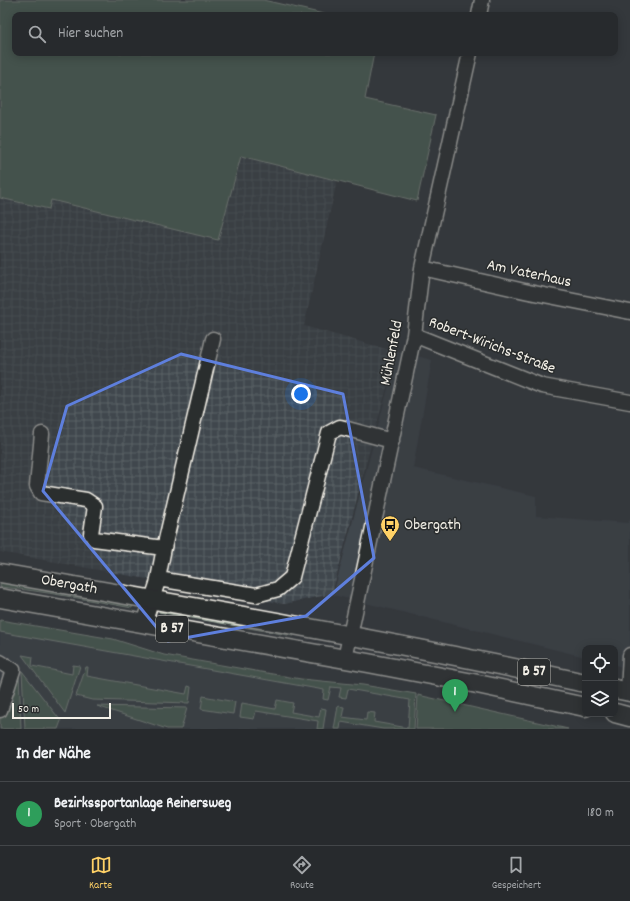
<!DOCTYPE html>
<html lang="de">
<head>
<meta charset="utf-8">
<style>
	:root { --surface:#272a2d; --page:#333639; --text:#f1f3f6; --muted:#a4a7aa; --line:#434649; --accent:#ffd166 }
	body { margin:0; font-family:Dekko,sans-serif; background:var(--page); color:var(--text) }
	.controls { position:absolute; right:12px; bottom:12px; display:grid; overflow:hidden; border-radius:8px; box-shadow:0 2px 10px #0003 }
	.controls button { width:36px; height:36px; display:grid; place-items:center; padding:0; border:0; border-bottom:1px solid var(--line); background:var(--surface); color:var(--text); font:20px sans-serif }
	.scale { position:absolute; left:12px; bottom:10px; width:99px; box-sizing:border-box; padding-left:4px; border:2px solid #f4f1e8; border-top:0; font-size:11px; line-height:14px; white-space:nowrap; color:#f4f1e8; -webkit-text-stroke:3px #2a2d2e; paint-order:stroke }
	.you { position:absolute; left:301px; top:394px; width:14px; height:14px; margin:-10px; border:3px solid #fff; border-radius:50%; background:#1a73e8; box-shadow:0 0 0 6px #1a73e833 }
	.badge { display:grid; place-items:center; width:26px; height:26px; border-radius:50%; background:var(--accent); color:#fff; font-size:13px; font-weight:700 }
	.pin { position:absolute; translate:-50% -33px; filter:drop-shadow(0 1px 2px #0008) }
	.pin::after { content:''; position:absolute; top:21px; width:14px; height:12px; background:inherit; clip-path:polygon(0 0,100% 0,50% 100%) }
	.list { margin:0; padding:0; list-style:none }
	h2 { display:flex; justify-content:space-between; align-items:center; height:52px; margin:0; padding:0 16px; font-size:17px }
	h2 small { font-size:13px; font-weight:400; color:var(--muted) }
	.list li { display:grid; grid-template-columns:26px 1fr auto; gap:12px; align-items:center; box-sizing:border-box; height:64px; padding:0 16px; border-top:1px solid var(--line) }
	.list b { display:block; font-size:15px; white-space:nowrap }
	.list p { margin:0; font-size:13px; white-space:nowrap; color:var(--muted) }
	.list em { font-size:13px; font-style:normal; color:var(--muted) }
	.icon { flex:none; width:22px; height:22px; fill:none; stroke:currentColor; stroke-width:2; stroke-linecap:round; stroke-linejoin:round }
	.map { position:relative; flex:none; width:630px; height:729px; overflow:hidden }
	.search { position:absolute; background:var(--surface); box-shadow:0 2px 10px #0003; left:12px; right:12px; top:12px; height:44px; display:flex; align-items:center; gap:10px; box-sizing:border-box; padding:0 14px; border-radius:8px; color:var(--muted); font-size:15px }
	.sheet { height:116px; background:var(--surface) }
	nav { display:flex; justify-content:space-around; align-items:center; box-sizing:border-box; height:56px; border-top:1px solid var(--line); background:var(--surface); font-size:11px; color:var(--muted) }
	nav a { display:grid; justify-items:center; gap:2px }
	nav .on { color:var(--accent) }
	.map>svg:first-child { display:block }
</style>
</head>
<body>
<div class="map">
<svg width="630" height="729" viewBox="0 0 630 729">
	<defs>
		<pattern id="industrial-grid" width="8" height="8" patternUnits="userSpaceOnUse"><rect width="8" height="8" fill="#40464d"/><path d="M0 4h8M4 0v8" fill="none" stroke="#5c6167"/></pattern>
	</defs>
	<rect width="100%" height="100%" fill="#34383c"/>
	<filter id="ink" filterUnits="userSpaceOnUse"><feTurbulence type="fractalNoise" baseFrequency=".025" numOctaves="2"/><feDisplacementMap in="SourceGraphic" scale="8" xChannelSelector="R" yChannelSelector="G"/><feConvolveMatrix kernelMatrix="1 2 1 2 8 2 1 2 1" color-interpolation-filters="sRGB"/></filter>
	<g filter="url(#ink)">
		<path fill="#40464d" d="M398,351L432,360L413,468L536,496V516L628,523L630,519V669L615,665V648H585V657L333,595Z
			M0,620L113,639L164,655L301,679L363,685L416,694L414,729H0Z"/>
		<path fill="url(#industrial-grid)" d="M241,156L337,181L304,326L397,352L372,441L332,594L284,604L0,552V198L49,209L51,200L218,240Z"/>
		<path fill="#58715f" stroke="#a6b1a4" d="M0,0H263L328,15H15V53H374L365,99L436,115L417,201L241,156L218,240L51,200L49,209L0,198Z
			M0,579L133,603L132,608C88,600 44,591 0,587Z
			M159,608L294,631L293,636L159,612Z
			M0,620L113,639L164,655L301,679L363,685L416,694L414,729H383L341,722L340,729H334L338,706L344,707L342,717L366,720L367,712L375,713L374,722L408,728L410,700L348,689L346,698L339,697L341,688L331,687L328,700L323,699L324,690L0,632Z
			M22,655L33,657L32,666L72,674L73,665L80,666L65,713Z
			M86,667H88L87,676L186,694L188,686L191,687L189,703L92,700L76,696Z
			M19,669L21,729H0V719L15,673Z
			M22,671L61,721L58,729H25Z
			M418,695L568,729H416Z
			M203,696L235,702L233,714L201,709Z
			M277,700L293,703L291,712L319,717L321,708L326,709L323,729H317L318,721L256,711L254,719L240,717L242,703L275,709Z
			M97,706L187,708L181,729H167Z"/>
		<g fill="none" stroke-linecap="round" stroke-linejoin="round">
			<defs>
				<path id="minor" d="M479,15L482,0
					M422,268L529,292L630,312
					M414,335L542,386L630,402
					M42,434L37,486L41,493L86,500L95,506L91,534L94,539L164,548
					M158,579L256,595L278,589L292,577L329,433L340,427L392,441
					M144,624L157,584L164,548L213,339
					M345,659L414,335L422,268L470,53
					M0,662L13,670L0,710
					M628,692L630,655"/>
				<path id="major" d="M0,573C196,607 391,641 585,683
					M0,598L368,663L468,682L585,707
					M615,689L630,692
					M615,713L630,717"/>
			</defs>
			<use href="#minor" stroke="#f4f1e8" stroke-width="17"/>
			<use href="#major" stroke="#f4f1e8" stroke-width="21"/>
			<use href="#minor" stroke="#2a2d2e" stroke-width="14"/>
			<use href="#major" stroke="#2a2d2e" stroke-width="18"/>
		</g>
	</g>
	<path d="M0 0H630V729H0ZM181,354L343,394L374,558L306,616L168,641L43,491L67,406Z" fill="#34383c" fill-opacity=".55" fill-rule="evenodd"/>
	<path fill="none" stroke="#5e7fdd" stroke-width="3" stroke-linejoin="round" d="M181,354L343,394L374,558L306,616L168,641L43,491L67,406Z"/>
	<defs>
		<symbol id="bus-pin" viewBox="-11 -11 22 30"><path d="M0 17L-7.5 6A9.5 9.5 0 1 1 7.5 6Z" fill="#ffd166" stroke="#2a2d2e"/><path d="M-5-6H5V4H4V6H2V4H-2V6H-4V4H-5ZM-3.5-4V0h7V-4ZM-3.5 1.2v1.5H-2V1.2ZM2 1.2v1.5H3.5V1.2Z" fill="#111"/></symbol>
	</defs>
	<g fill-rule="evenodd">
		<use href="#bus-pin" x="379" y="514" width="22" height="30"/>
	</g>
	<g text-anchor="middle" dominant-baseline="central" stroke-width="3" stroke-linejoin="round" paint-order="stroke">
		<g fill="#2a2d2e" stroke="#b7b6b0" stroke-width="1">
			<rect x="156" y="616" width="32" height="26" rx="3"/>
			<rect x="518" y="659" width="32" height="26" rx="3"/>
		</g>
		<g font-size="15" font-weight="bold" fill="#f4f1e8">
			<text x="172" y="629">B 57</text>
			<text x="534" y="672">B 57</text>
		</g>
		<g font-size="16" fill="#f4f1e8" stroke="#2a2d2e">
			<text transform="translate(529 274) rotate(12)">Am Vaterhaus</text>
			<text transform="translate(492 346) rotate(21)">Robert-Wirichs-Straße</text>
			<text transform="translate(392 353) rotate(-79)">Mühlenfeld</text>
			<text transform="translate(69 585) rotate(10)">Obergath</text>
		</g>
		<g font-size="16" fill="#f4f1e8" stroke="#2a2d2e" text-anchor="start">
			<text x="404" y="525">Obergath</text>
		</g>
	</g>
</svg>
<div class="controls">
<button><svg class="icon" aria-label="locate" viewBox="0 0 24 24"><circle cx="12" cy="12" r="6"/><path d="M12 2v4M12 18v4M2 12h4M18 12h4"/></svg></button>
<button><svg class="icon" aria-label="layers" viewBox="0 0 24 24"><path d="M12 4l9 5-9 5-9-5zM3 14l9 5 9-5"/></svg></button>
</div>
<div class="scale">50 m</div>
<div class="you"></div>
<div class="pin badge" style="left:455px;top:712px;background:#2e9e5b">1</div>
<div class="search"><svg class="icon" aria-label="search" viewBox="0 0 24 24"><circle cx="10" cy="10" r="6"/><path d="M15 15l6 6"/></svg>Hier suchen</div>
</div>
<section class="sheet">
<h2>In der Nähe<small></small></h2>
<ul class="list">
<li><span class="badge" style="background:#2e9e5b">1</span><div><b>Bezirkssportanlage Reinersweg</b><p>Sport · Obergath</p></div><em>180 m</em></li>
</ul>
</section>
<nav>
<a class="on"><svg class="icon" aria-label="map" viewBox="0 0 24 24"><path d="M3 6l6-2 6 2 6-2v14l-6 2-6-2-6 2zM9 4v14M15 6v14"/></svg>Karte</a>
<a><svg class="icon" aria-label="directions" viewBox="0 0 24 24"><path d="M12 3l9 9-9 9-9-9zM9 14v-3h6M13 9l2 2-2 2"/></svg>Route</a>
<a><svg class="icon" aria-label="saved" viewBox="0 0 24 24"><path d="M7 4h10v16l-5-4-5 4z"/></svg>Gespeichert</a>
</nav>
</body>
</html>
